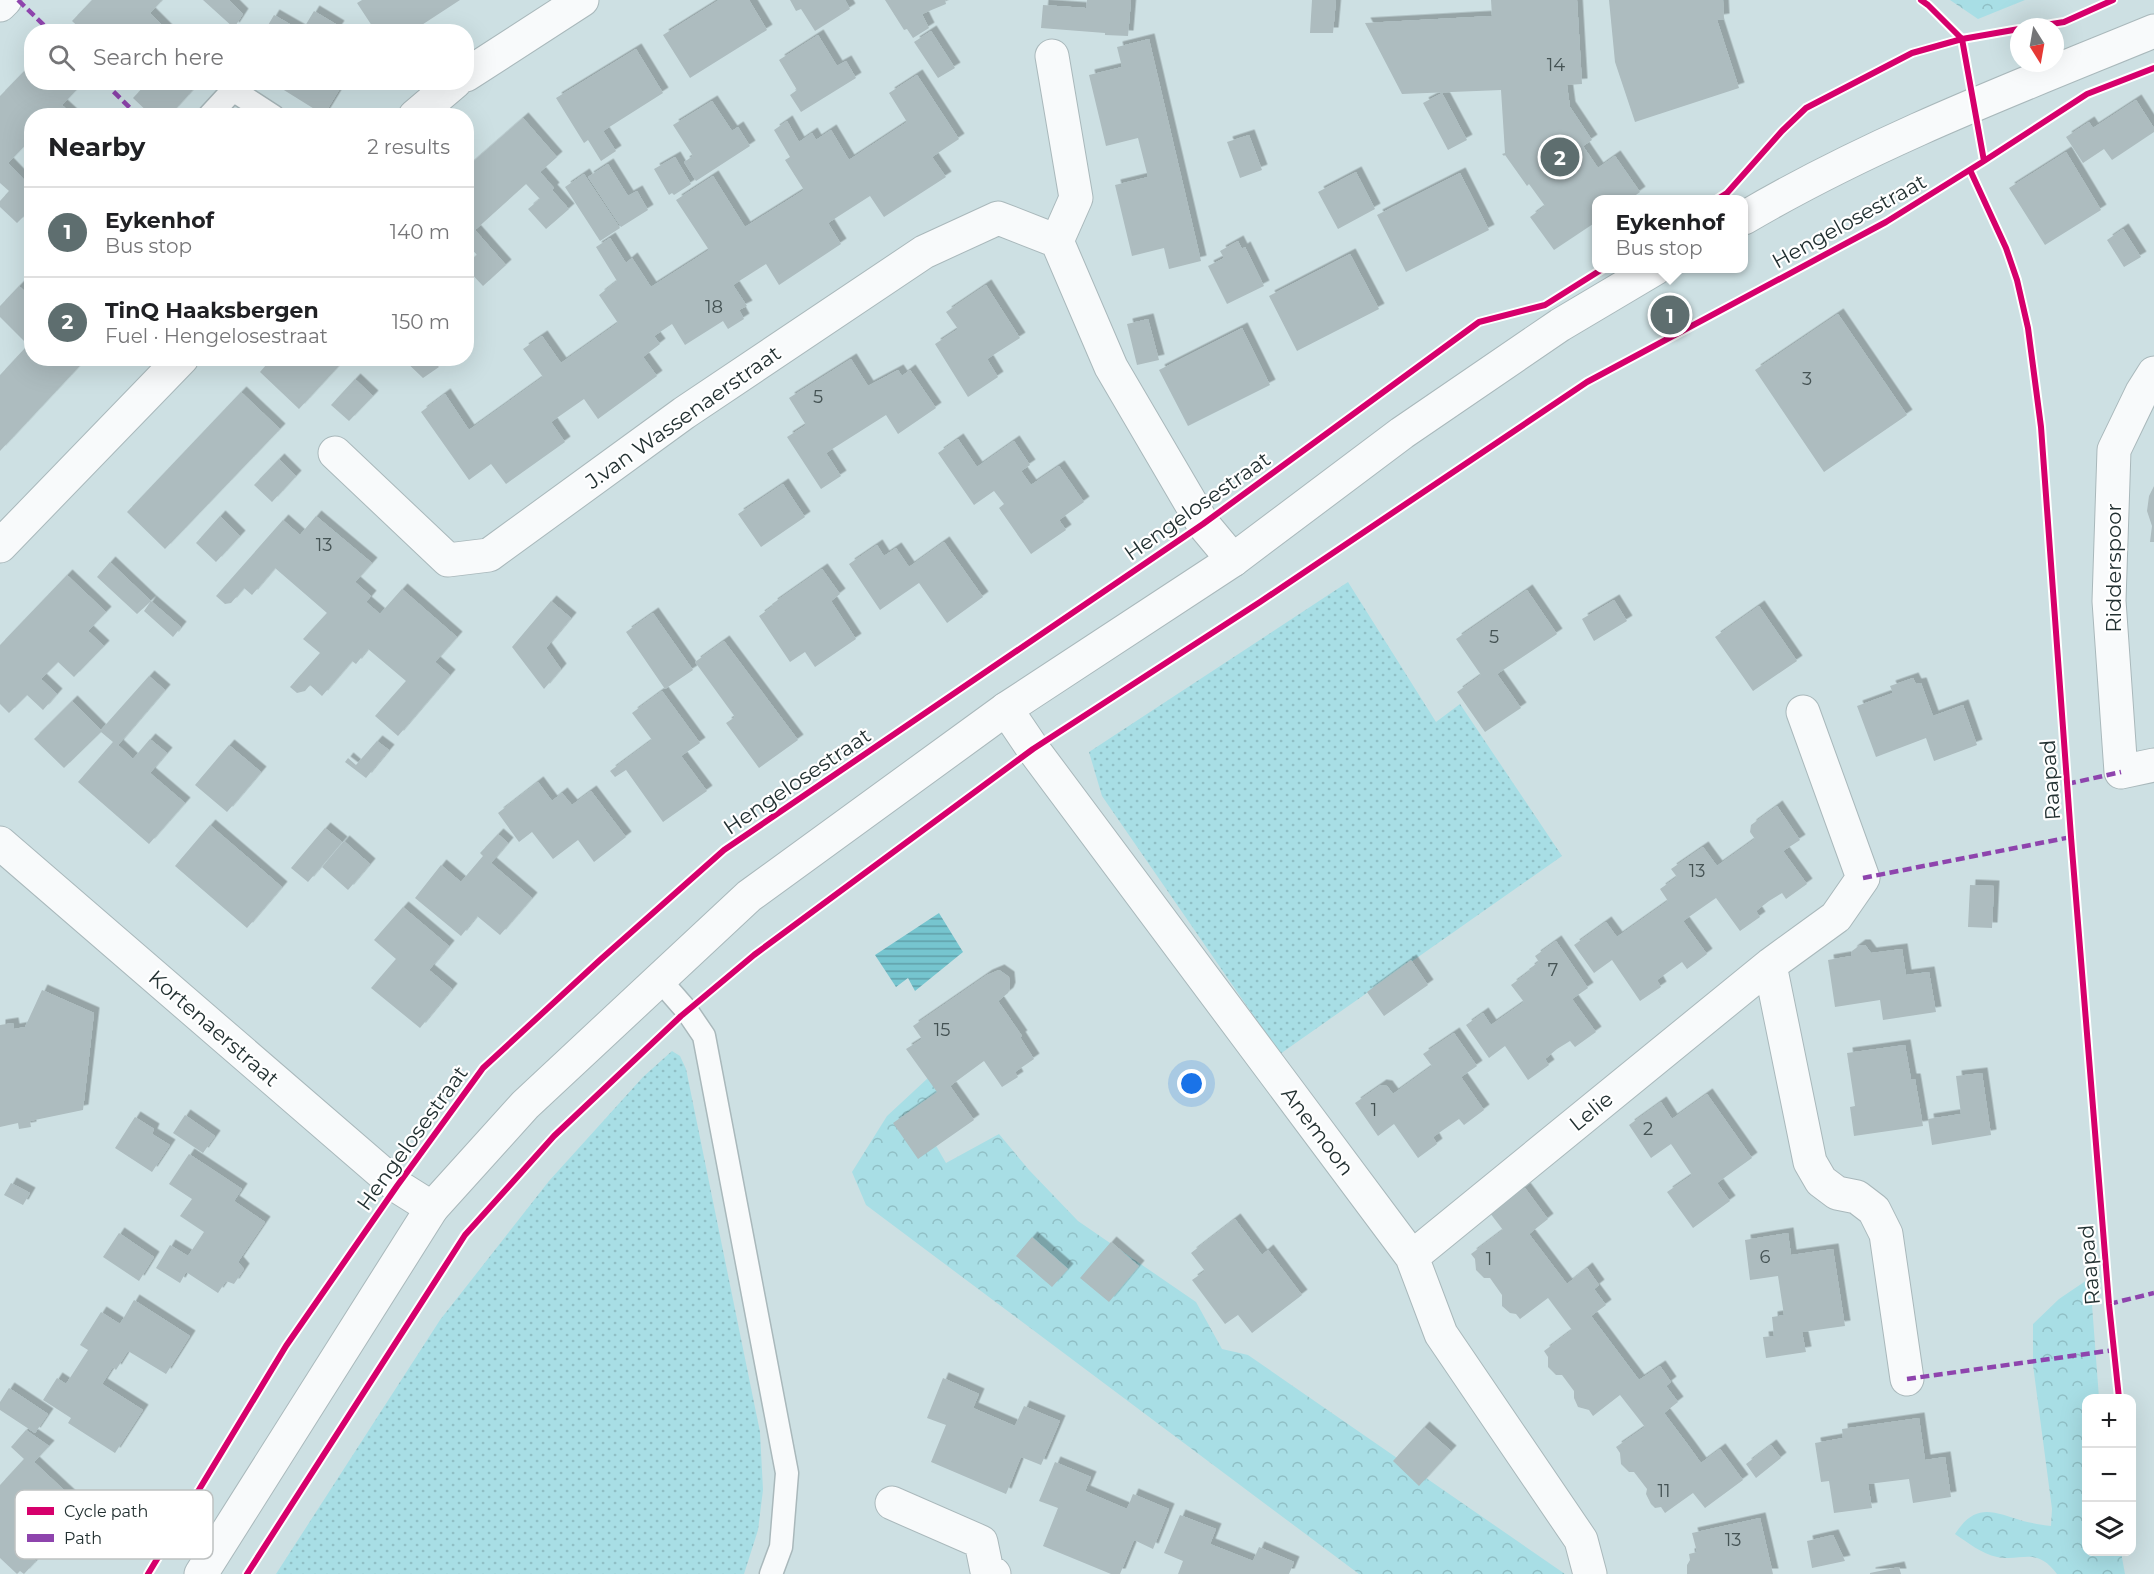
<!DOCTYPE html>
<html lang="en">
<head>
<meta charset="utf-8">
<style>
	:root { --surface:#fff; --page:#f2f2f2; --text:#202124; --muted:#757577; --line:#e0e0e0; --accent:#5e6e6f }
	body { margin:0; font-family:Montserrat,sans-serif; background:var(--page); color:var(--text) }
	.controls { position:absolute; right:18px; bottom:18px; display:grid; overflow:hidden; border-radius:12px; box-shadow:0 6px 24px #0002 }
	.controls button { width:54px; height:54px; display:grid; place-items:center; padding:0; border:0; border-bottom:2px solid var(--line); background:var(--surface); color:var(--text); font:30px sans-serif }
	.compass { position:absolute; left:2010px; top:18px; width:54px; height:54px; border-radius:50%; background:var(--surface); box-shadow:0 6px 24px #0002; rotate:169deg }
	.you { position:absolute; left:1192px; top:1084px; width:21px; height:21px; margin:-15px; border:4px solid #fff; border-radius:50%; background:#1a73e8; box-shadow:0 0 0 9px #1a73e833 }
	.badge { display:grid; place-items:center; width:39px; height:39px; border-radius:50%; background:var(--accent); color:#fff; font-size:20px; font-weight:700 }
	.pin { position:absolute; translate:-50% -50%; border:3px solid #fff; box-shadow:0 2px 6px #0006 }
	.popup { position:absolute; left:1592px; top:195px; width:156px; height:78px; box-sizing:border-box; display:grid; place-content:center; border-radius:12px; background:var(--surface); filter:drop-shadow(0 2px 4px #0005); font-size:20px; white-space:nowrap; color:var(--muted) }
	.popup b { font-size:22px; color:var(--text) }
	.popup::after { content:''; position:absolute; left:50%; top:100%; margin-left:-12px; border:12px solid transparent; border-top-color:var(--surface) }
	.list { margin:0; padding:0; list-style:none }
	h2 { display:flex; justify-content:space-between; align-items:center; height:78px; margin:0; padding:0 24px; font-size:26px }
	h2 small { font-size:20px; font-weight:400; color:var(--muted) }
	.list li { display:grid; grid-template-columns:39px 1fr auto; gap:18px; align-items:center; box-sizing:border-box; height:90px; padding:0 24px; border-top:2px solid var(--line) }
	.list b { display:block; font-size:22px; white-space:nowrap }
	.list p { margin:0; font-size:20px; white-space:nowrap; color:var(--muted) }
	.list em { font-size:20px; font-style:normal; color:var(--muted) }
	.icon { flex:none; width:33px; height:33px; fill:none; stroke:currentColor; stroke-width:2; stroke-linecap:round; stroke-linejoin:round }
	.map { position:relative; flex:none; width:2154px; height:1574px; overflow:hidden }
	.search { position:absolute; background:var(--surface); box-shadow:0 6px 24px #0002; left:24px; top:24px; width:450px; height:66px; display:flex; align-items:center; gap:15px; box-sizing:border-box; padding:0 21px; border-radius:24px; color:var(--muted); font-size:22px }
	.panel { position:absolute; background:var(--surface); box-shadow:0 6px 24px #0002; left:24px; top:108px; width:450px; height:258px; border-radius:24px }
	.map>svg:first-child { display:block }
</style>
</head>
<body>
<div class="map">
<svg width="2154" height="1574" viewBox="0 0 2154 1574">
	<defs>
		<pattern id="grass-dots" width="8" height="8" patternUnits="userSpaceOnUse" patternTransform="scale(1.5)"><rect width="8" height="8" fill="#a8dee5"/><path d="M2 2h.1M6 6h.1" fill="none" stroke="#90bfc5" stroke-width="1.8" stroke-linecap="round"/></pattern>
		<pattern id="forest-crowns" width="20" height="18" patternUnits="userSpaceOnUse" patternTransform="scale(1.5)"><rect width="20" height="18" fill="#a8dee5"/><path d="M2 6a3 3 0 1 1 6 0M12 15a3 3 0 1 1 6 0" fill="none" stroke="#90bfc5"/></pattern>
		<pattern id="water-rules" width="6" height="5" patternUnits="userSpaceOnUse" patternTransform="scale(1.5)"><rect width="6" height="5" fill="#76c5cf"/><path d="M0 2.5h6" fill="none" stroke="#60a0a9"/></pattern>
		<filter id="shadow"><feDropShadow dx="5.5" dy="-5.5" stdDeviation="0" flood-color="#0004"/></filter>
	</defs>
	<rect width="100%" height="100%" fill="#cde0e3"/>
	<path fill="url(#grass-dots)" d="M1348,582L1436,722L1460,704L1562,856L1280,1054L1102,796L1089,752Z
		M672,1051L680,1056L686,1069L760,1432L763,1490L758,1530L744,1574H276L440,1320L549,1181L643,1077Z"/>
	<path fill="url(#forest-crowns)" d="M1950,0H2025L1978,19Z
		M928,1078L952,1108L924,1125L946,1163L999,1134L1029,1170L1078,1221L1196,1302L1222,1349L1248,1355L1565,1574H1359L866,1205L852,1172L887,1116Z
		M2090,1278L2099,1398H2086V1552H2121L2125,1574H2057C2036,1546 2023,1562 1997,1557C1982,1554 1967,1542 1955,1534C1976,1502 1993,1512 2023,1521C2032,1523 2042,1525 2051,1526L2052,1509L2033,1365V1324L2059,1299Z"/>
	<path fill="url(#water-rules)" d="M939,913L963,952L915,991L908,978L896,987L875,955Z"/>
	<path fill="#adbcbf" filter="url(#shadow)" d="M92,0H162L150,13L169,32H84L72,21Z
		M203,0H229L243,14L234,28Z
		M362,0H460L411,32H376L357,3Z
		M719,0H749L767,30L690,78L663,35Z
		M790,0H845L850,9L815,31L801,9L796,11Z
		M885,0H945L946,4L922,14L929,28L913,38L907,29L904,30Z
		M1087,0H1131L1128,36L1105,35V33L1041,28L1043,5L1086,8Z
		M1312,0H1336L1333,33H1310Z
		M1491,0H1577L1582,84L1567,85L1570,107L1592,140L1583,146L1598,168L1615,156L1640,192L1629,200H1596V222L1554,250L1530,217L1545,206L1529,184L1527,186L1505,155L1504,156L1502,154L1505,153L1501,90L1402,94L1365,23L1492,16Z
		M1609,0H1723L1724,19L1717,20L1739,88L1635,122L1615,62Z
		M314,11L339,26L335,32H264L274,15L302,31Z
		M931,31L955,68L938,78L914,42Z
		M818,35L837,66L846,61L856,78L801,112L790,95L797,90L779,60Z
		M1149,39L1201,261L1169,269L1164,248L1132,256L1115,185L1148,177L1138,138L1106,146L1089,75L1122,67L1117,47Z
		M636,49L663,93L603,131L616,151L601,161L588,140L584,143L556,98Z
		M32,63V82H74L79,87L62,105L74,116H32V138L8,163L32,188V214L29,211L17,223L0,207V201L9,191L0,183V96Z
		M917,75L959,139L932,157L946,177L884,217L870,196L828,223L841,244L779,285L766,264L733,285L747,306L739,310L744,319L728,329L723,321L685,345L672,324L654,336L660,344L643,357L657,376L598,419L584,399L551,422L565,442L506,484L491,464L469,480L421,412L445,394L469,430L543,377L523,349L542,336L561,363L618,323L599,295L617,281L596,247L610,238L626,263L632,258L651,287L709,250L676,200L713,176L745,227L804,190L785,160L790,157L774,130L787,121L799,142L812,133L816,140L831,130L849,160L907,122L889,93Z
		M148,82H200L169,116H152L133,98Z
		M271,82H344L324,115Z
		M1442,93L1467,140L1448,150L1423,103Z
		M2136,100L2154,128V132L2112,160L2104,149L2083,163L2066,137L2089,122L2093,128Z
		M712,101L732,131L738,127L750,146L696,181L684,162L693,156L673,125Z
		M523,118L557,157L540,172L554,188L552,190L569,209L546,229L528,209L540,199L526,184L475,230L506,265L483,286L466,268V265L477,255L466,243V168Z
		M1249,135L1262,170L1240,178L1227,142Z
		M2066,152L2101,210L2045,245L2009,188Z
		M675,157L691,184L674,195L672,193L669,195L654,169Z
		M608,164L628,196L637,191L648,210L621,227L588,177Z
		M1356,172L1375,209L1338,229L1318,192Z
		M1460,173L1489,230L1406,272L1377,215Z
		M584,174L620,228L600,241L565,187Z
		M2123,229L2141,257L2124,267L2107,240Z
		M1238,241L1242,249L1245,247L1264,286L1227,304L1208,266L1224,258L1220,251Z
		M1350,254L1379,309L1297,351L1269,296Z
		M986,285L1020,338L987,359L998,377L968,397L935,344L958,329L946,312Z
		M19,286L32,298V313L27,318L32,322V358H87L0,451V375L28,345L0,317V306Z
		M1838,314L1907,415L1824,472L1755,370Z
		M1148,319L1159,360L1137,365L1127,324Z
		M1242,328L1270,385L1188,426L1159,370Z
		M272,358H346L299,409L260,372Z
		M402,358H429L439,367L423,378Z
		M851,359L868,386L898,370L902,376L910,370L936,408L898,434L886,415L826,453L841,476L821,489L787,437L806,425L789,398Z
		M355,379L373,396L349,421L331,405Z
		M241,392L280,429L165,549L127,512Z
		M958,439L977,467L1014,441L1030,465L1021,471L1031,485L1059,466L1084,502L1059,520L1066,530L1031,554L999,508L1004,504L994,491L974,505L938,453Z
		M279,459L296,476L272,502L254,485Z
		M783,484L805,517L761,547L738,514Z
		M2154,486V542H2150L2152,526L2147,511L2149,496Z
		M220,516L240,536L216,562L196,543Z
		M316,516L372,563L355,582L371,596L366,602L380,614L402,589L457,637L435,662L450,675L398,736L375,716L406,681L368,649L356,664L352,661L322,696L310,685L305,691L297,693L290,687L320,653L303,639L327,613L275,568L252,595L244,588L231,603L225,604L216,596L283,520L300,535Z
		M944,542L983,597L947,623L919,583L880,610L849,564L877,545L884,556L896,548L909,567Z
		M110,562L151,601L137,614L97,577Z
		M822,569L840,594L831,601L856,639L815,667L805,652L790,662L759,616L773,606L772,604Z
		M67,575L106,612L88,631L104,646L74,677L58,662L41,679L57,694L43,710L27,695L9,713L0,704V645Z
		M1527,590L1557,634L1497,674L1521,708L1485,732L1457,692L1481,675L1456,639Z
		M1614,600L1627,621L1594,641L1582,619Z
		M151,601L181,627L173,637L144,611Z
		M551,601L571,618L546,648L561,669L544,689L512,647Z
		M1759,606L1797,661L1753,691L1715,637Z
		M653,613L693,670L665,689L626,632Z
		M724,641L798,740L759,768L726,723L735,717L695,662Z
		M149,676L165,690L118,745L133,759L150,739L167,753L150,773L185,803L149,844L78,782L113,742L101,732L64,768L34,739L72,701L101,730Z
		M1913,678L1916,684L1921,683L1933,716L1963,705L1977,745L1934,761L1926,738L1876,757L1857,706L1893,693L1890,686Z
		M662,691L700,743L681,756L707,791L663,822L626,770L615,777L610,771L652,740L632,713Z
		M377,741L389,750L366,778L345,762L348,758L356,765Z
		M229,745L261,772L227,812L195,785Z
		M538,782L552,801L562,793L572,805L591,791L626,837L594,862L578,840L553,859L532,832L519,842L498,813Z
		M1777,806L1800,840L1783,851L1807,884L1786,899L1782,893L1769,901L1756,911L1760,917L1740,931L1716,898L1683,921L1707,954L1687,969L1682,962L1657,980L1661,987L1640,1001L1612,960L1594,973L1574,945L1606,922L1617,937L1668,901L1660,889L1677,877L1671,869L1703,847L1717,866L1755,839L1750,832L1751,825Z
		M210,825L282,887L247,928L175,866Z
		M325,828L342,842L308,882L291,868Z
		M498,834L508,843L491,863L532,898L500,935L477,916L461,936L415,898L441,865L461,882L483,856L480,853Z
		M344,841L370,864L348,890L322,867Z
		M1970,885L1994,886L1992,928L1968,927Z
		M403,907L449,946L429,970L452,989L420,1028L371,988L396,959L374,940Z
		M1556,941L1588,988L1572,999L1596,1032L1575,1047L1570,1041L1557,1049L1545,1059L1549,1065L1528,1080L1505,1046L1489,1058L1466,1025L1483,1013L1491,1025L1524,1002L1511,985L1530,971L1529,969L1539,962L1535,956Z
		M1860,945H1865L1871,953L1902,949L1906,975L1929,972L1936,1012L1883,1020L1880,1000L1835,1007L1828,960L1851,956L1852,951Z
		M1411,960L1428,985L1384,1016L1367,992Z
		M999,970L1009,977L1010,988L1008,993L998,1001L1022,1036L1020,1037L1034,1059L1015,1072L1018,1077L1002,1087L984,1061L950,1086L974,1120L918,1159L893,1123L937,1092L906,1049L922,1039L913,1026L987,975Z
		M42,990L94,1013L83,1110L30,1121L31,1127L19,1129L18,1123L0,1127V1025L13,1023L14,1029L25,1027Z
		M1454,1033L1477,1066L1461,1077L1484,1110L1464,1125L1459,1119L1433,1137L1437,1144L1418,1158L1394,1124L1378,1136L1355,1103L1381,1085L1387,1086L1393,1094L1432,1066L1423,1054Z
		M1905,1045L1911,1079H1915L1923,1126L1854,1136L1850,1107L1855,1106L1847,1053Z
		M1982,1073L1991,1135L1932,1145L1928,1119L1961,1114L1956,1076Z
		M1707,1094L1752,1158L1717,1183L1730,1201L1693,1228L1667,1192L1692,1175L1671,1144L1651,1158L1629,1125L1661,1102L1672,1119Z
		M185,1115L215,1136L203,1153L173,1133Z
		M135,1117L154,1129L152,1134L170,1145L152,1172L115,1148Z
		M189,1154L242,1189L234,1201L265,1222L238,1262L244,1269L234,1284L226,1281L218,1293L186,1272L180,1283L156,1268L170,1245L188,1256L204,1232L180,1216L192,1199L169,1184Z
		M11,1183L30,1193L23,1205L4,1195Z
		M1525,1188L1548,1219L1529,1234L1567,1284L1587,1268L1599,1285L1594,1289L1606,1305L1591,1316L1639,1380L1660,1366L1671,1382L1666,1386L1678,1402L1664,1413L1688,1445L1701,1463L1720,1449L1743,1480L1705,1508L1693,1493L1665,1513L1661,1507L1655,1508L1651,1504L1646,1494L1647,1489L1634,1472H1629L1621,1464L1620,1453L1616,1447L1645,1427L1620,1395L1593,1416L1589,1410L1578,1407L1574,1398V1391L1562,1375H1556L1548,1367V1357L1544,1351L1572,1330L1548,1298L1520,1319L1516,1314L1510,1313L1502,1306V1295L1490,1278H1484L1476,1270L1475,1259L1471,1254L1503,1230L1490,1213Z
		M1235,1219L1262,1255L1268,1250L1302,1295L1252,1333L1238,1315L1225,1324L1192,1280L1205,1271L1191,1253Z
		M119,1233L154,1257L139,1281L103,1257Z
		M1788,1233L1791,1255L1833,1249L1845,1326L1802,1332L1806,1352L1766,1358L1763,1337L1774,1336L1772,1317L1784,1315L1778,1276L1750,1280L1745,1240Z
		M1032,1237L1068,1269L1052,1287L1016,1256Z
		M1111,1242L1139,1266L1109,1302L1080,1278Z
		M134,1300L190,1336L166,1374L128,1351L116,1370L113,1367L102,1384L143,1410L115,1453L68,1423L71,1418L43,1400L57,1378L66,1384L88,1350L80,1345L101,1312L120,1324Z
		M943,1378L979,1394L973,1408L1015,1426L1024,1406L1060,1421L1041,1465L1021,1457L1006,1494L931,1462L946,1425L927,1418Z
		M9,1388L48,1414L35,1433L0,1410V1402Z
		M1919,1418L1925,1460L1945,1457L1951,1497L1913,1503L1909,1479L1868,1484L1872,1508L1834,1513L1829,1481L1821,1482L1815,1443L1843,1438L1842,1429Z
		M1424,1427L1451,1451L1419,1486L1393,1461Z
		M26,1430L49,1446L34,1462L79,1504L30,1556L36,1561L24,1574L20,1571L17,1574L0,1558V1485L24,1459L11,1447Z
		M1771,1445L1781,1458L1756,1478L1746,1464Z
		M1055,1462L1091,1477L1085,1491L1127,1509L1133,1494L1169,1509L1153,1549L1134,1540L1120,1574H1111L1043,1546L1058,1508L1039,1501Z
		M1180,1515L1216,1529L1210,1544L1253,1561L1259,1547L1294,1562L1289,1574H1178L1183,1561L1164,1553Z
		M1760,1518L1773,1574H1687V1565L1690,1560L1689,1554L1697,1552L1692,1533Z
		M1833,1535L1845,1561L1812,1568L1807,1541Z
		M1899,1567L1901,1574H1870V1573Z"/>
	<g fill="none" stroke-linecap="round" stroke-linejoin="round">
		<defs>
			<path id="lane" d="M209,116L233,90L273,116
				M660,980L687,1011L704,1036L787,1473L781,1547L771,1574"/>
			<path id="street" d="M0,5L5,0
				M1052,56L1076,198L1057,241L1111,367L1203,524L1233,560
				M466,75L582,0
				M415,116L455,82
				M2154,373L2142,392L2114,450L2109,601L2121,772L2154,765
				M335,453L448,560L489,555L684,413L924,252L998,218L1057,241
				M0,546L182,358
				M1006,709L1033,749L1412,1257L1441,1334L1581,1540L1590,1574
				M0,843L397,1186L432,1208
				M1770,965L1810,1162L1821,1181L1837,1193L1857,1197L1874,1210L1886,1234L1907,1379
				M1412,1257L1770,965L1836,917L1863,878L1803,712
				M892,1503L981,1542L987,1571L994,1574"/>
			<path id="secondary" d="M1744,218C1873,142 2015,88 2154,31
				M201,1574L432,1208L525,1105L749,896L1006,709L1233,560L1402,433L1560,325L1656,268"/>
		</defs>
		<use href="#lane" stroke="#a9b8bb" stroke-width="25"/>
		<use href="#street" stroke="#a9b8bb" stroke-width="35"/>
		<use href="#secondary" stroke="#a9b8bb" stroke-width="35"/>
		<use href="#lane" stroke="#f8fafb" stroke-width="22"/>
		<use href="#street" stroke="#f8fafb" stroke-width="33"/>
		<use href="#secondary" stroke="#f8fafb" stroke-width="33"/>
		<path stroke="#8e44ad" stroke-width="4.5" stroke-dasharray="9 4.5" stroke-linecap="butt" d="M18,0L51,32
			M104,82L138,116
			M2067,784L2121,772
			M1863,878L2071,837
			M2109,1304L2154,1293
			M1907,1379L2114,1350"/>
		<defs>
			<path id="cycleway" d="M1921,0L1928,5L1962,39L1984,161
				M2033,27L2064,22L2113,0
				M1970,170L2006,248L2017,280L2028,328L2041,427L2071,837L2109,1304L2119,1398
				M1716,200L1727,193L1782,131L1806,108L1912,53L1962,39L2019,29
				M148,1574L286,1346L397,1186L483,1068L600,960L724,850L1203,524L1479,322L1545,305L1604,268
				M247,1574L465,1235L554,1136L681,1016L754,955L1033,749L1260,602L1587,382L1886,222L1984,161L2087,94L2154,68"/>
		</defs>
		<use href="#cycleway" stroke="#fff" stroke-width="10"/>
		<use href="#cycleway" stroke="#d6006c" stroke-width="6"/>
	</g>
	<g text-anchor="middle" dominant-baseline="central" stroke-width="4.5" stroke-linejoin="round" paint-order="stroke">
		<g font-size="18" fill="#455354">
			<text x="1556" y="65">14</text>
			<text x="714" y="307">18</text>
			<text x="1807" y="379">3</text>
			<text x="818" y="397">5</text>
			<text x="324" y="545">13</text>
			<text x="1494" y="637">5</text>
			<text x="1697" y="871">13</text>
			<text x="1553" y="970">7</text>
			<text x="942" y="1030">15</text>
			<text x="1374" y="1110">1</text>
			<text x="1648" y="1129">2</text>
			<text x="1765" y="1257">6</text>
			<text x="1489" y="1259">1</text>
			<text x="1664" y="1491">11</text>
			<text x="1733" y="1540">13</text>
		</g>
		<g font-size="21" fill="#223031" stroke="#fff">
			<text transform="translate(1849 221) rotate(-29)">Hengelosestraat</text>
			<text transform="translate(683 417) rotate(-35)">J.van Wassenaerstraat</text>
			<text transform="translate(1197 506) rotate(-35)">Hengelosestraat</text>
			<text transform="translate(2113 568) rotate(-90)">Ridderspoor</text>
			<text transform="translate(2050 780) rotate(-94)">Raapad</text>
			<text transform="translate(797 781) rotate(-34)">Hengelosestraat</text>
			<text transform="translate(214 1028) rotate(41)">Kortenaerstraat</text>
			<text transform="translate(1591 1111) rotate(-39)">Lelie</text>
			<text transform="translate(1318 1131) rotate(53)">Anemoon</text>
			<text transform="translate(412 1138) rotate(-54)">Hengelosestraat</text>
			<text transform="translate(2089 1265) rotate(-95)">Raapad</text>
		</g>
	</g>
	<rect x="15" y="1490" width="198" height="69" rx="9" fill="#fff" stroke="#bdc1c1" stroke-width="1.5"/>
	<rect x="27" y="1507" width="27" height="8" fill="#d6006c"/>
	<rect x="27" y="1534" width="27" height="8" fill="#8e44ad"/>
	<g font-size="16" fill="#223031">
		<text x="64" y="1517">Cycle path</text>
		<text x="64" y="1544">Path</text>
	</g>
</svg>
<div class="controls">
<button>+</button>
<button>−</button>
<button><svg class="icon" aria-label="layers" viewBox="0 0 24 24"><path d="M12 4l9 5-9 5-9-5zM3 14l9 5 9-5"/></svg></button>
</div>
<svg class="compass" viewBox="-18 -18 36 36"><path d="M0-13l5 13h-10z" fill="#e53935"/><path d="M0 13l5-13h-10z" fill="#757577"/></svg>
<div class="you"></div>
<div class="pin badge" style="left:1670px;top:315px">1</div>
<div class="popup"><b>Eykenhof</b>Bus stop</div>
<div class="pin badge" style="left:1560px;top:157px">2</div>
<div class="search"><svg class="icon" aria-label="search" viewBox="0 0 24 24"><circle cx="10" cy="10" r="6"/><path d="M15 15l6 6"/></svg>Search here</div>
<section class="panel">
<h2>Nearby<small>2 results</small></h2>
<ul class="list">
<li><span class="badge">1</span><div><b>Eykenhof</b><p>Bus stop</p></div><em>140 m</em></li>
<li><span class="badge">2</span><div><b>TinQ Haaksbergen</b><p>Fuel · Hengelosestraat</p></div><em>150 m</em></li>
</ul>
</section>
</div>
</body>
</html>
